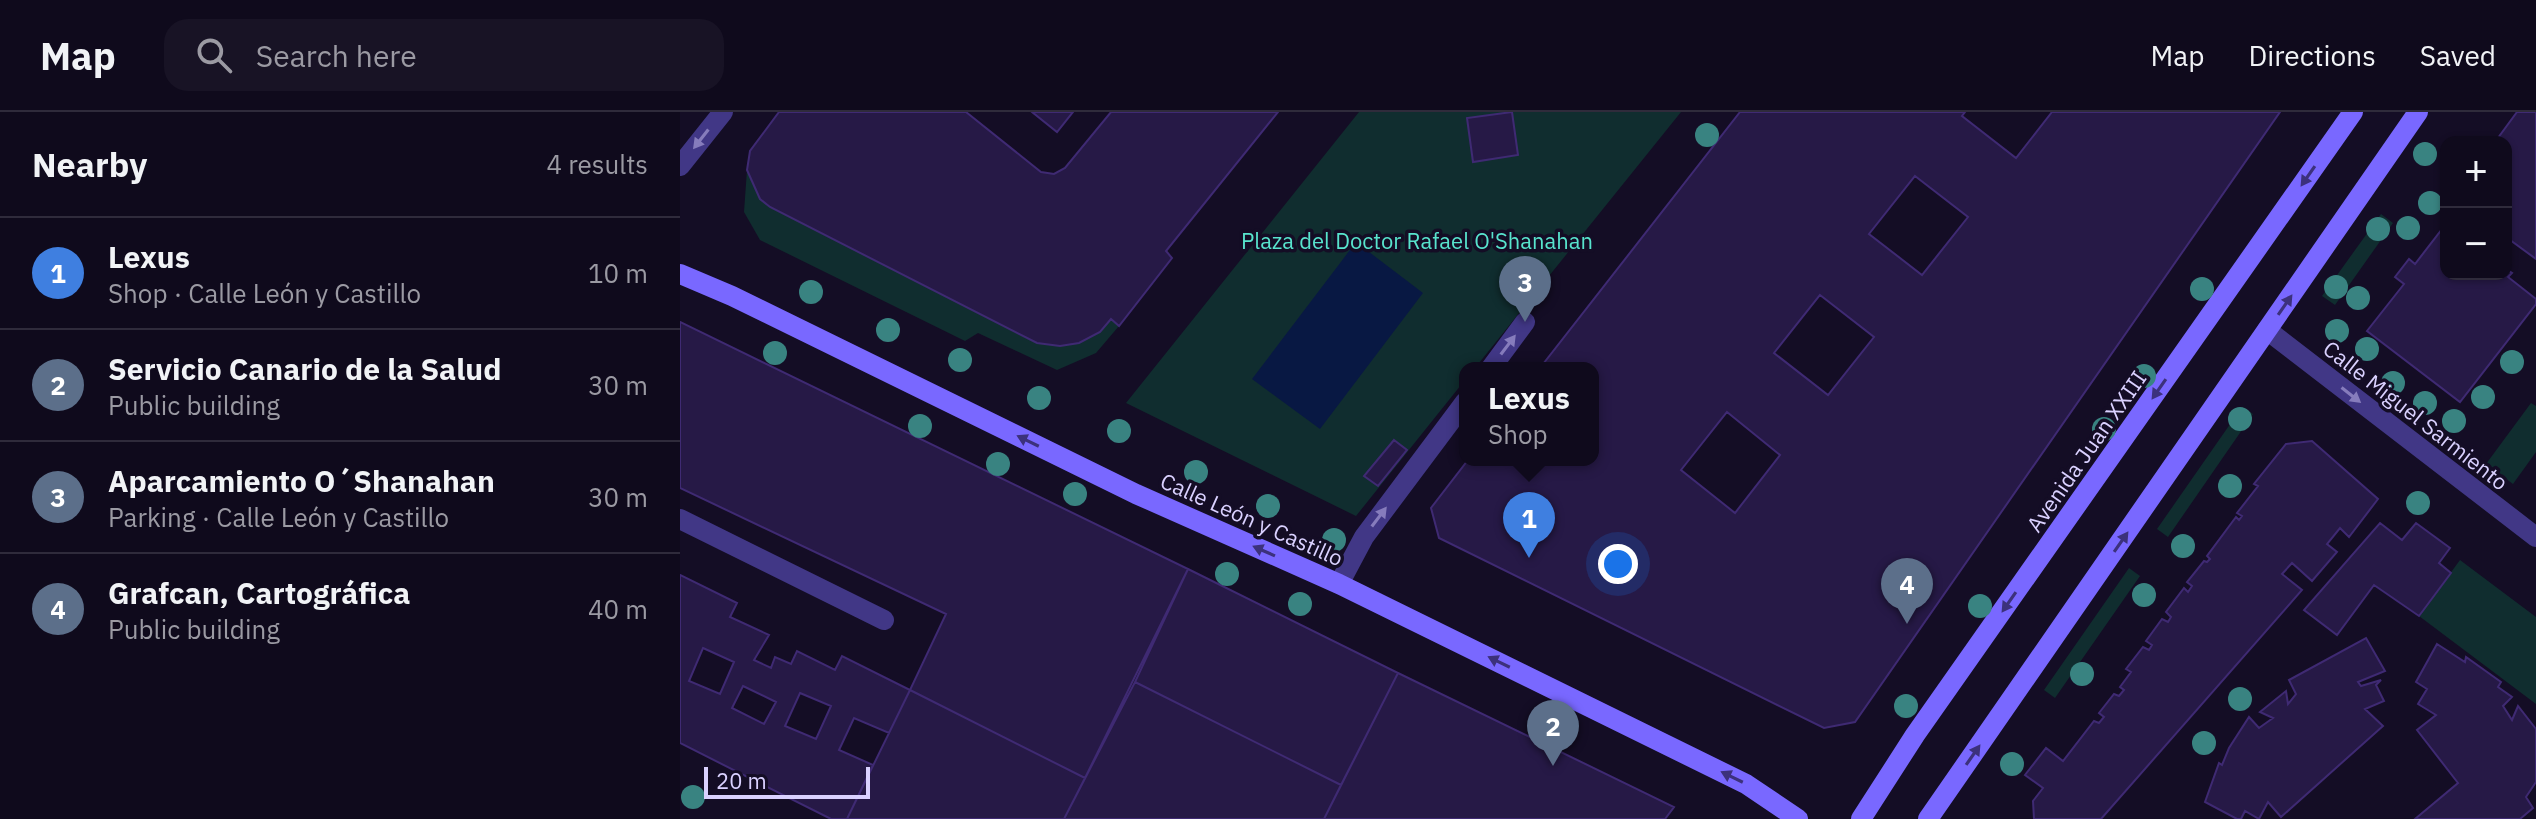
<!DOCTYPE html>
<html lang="en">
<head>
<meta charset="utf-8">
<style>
	:root { --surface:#0f0a1c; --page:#181325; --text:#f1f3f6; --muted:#9b9aa3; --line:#2f2b3b; --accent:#1a73e8 }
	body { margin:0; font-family:"IBM Plex Sans",sans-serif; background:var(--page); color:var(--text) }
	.controls { position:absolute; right:24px; top:24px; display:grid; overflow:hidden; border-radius:16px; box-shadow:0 2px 6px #0004 }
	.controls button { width:72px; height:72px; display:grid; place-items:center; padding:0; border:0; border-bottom:2px solid var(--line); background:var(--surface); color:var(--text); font:40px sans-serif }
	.scale { position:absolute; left:24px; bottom:20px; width:166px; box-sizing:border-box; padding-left:8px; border:4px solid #dad1ff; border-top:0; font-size:22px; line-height:28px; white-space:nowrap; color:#dad1ff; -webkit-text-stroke:6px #140d25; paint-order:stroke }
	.you { position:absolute; left:938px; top:452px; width:28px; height:28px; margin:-20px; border:6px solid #fff; border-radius:50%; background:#1a73e8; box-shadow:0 0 0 12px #1a73e833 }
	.badge { display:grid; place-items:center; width:52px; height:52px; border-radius:50%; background:var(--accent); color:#fff; font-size:26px; font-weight:700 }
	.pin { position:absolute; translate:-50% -66px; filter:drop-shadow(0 2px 4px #0008) }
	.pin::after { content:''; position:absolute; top:42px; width:28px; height:24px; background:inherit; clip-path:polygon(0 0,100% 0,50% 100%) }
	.popup { position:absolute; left:779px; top:250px; width:140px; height:104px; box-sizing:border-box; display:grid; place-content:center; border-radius:16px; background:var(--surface); filter:drop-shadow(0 2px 6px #0005); font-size:26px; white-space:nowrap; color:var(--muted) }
	.popup b { font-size:30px; color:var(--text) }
	.popup::after { content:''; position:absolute; left:50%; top:100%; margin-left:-16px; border:16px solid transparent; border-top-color:var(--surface) }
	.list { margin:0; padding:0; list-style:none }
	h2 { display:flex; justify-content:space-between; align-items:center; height:104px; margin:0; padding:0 32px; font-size:34px }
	h2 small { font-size:26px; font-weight:400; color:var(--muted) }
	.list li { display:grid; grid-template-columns:52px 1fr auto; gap:24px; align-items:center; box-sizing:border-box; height:112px; padding:0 32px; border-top:2px solid var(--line) }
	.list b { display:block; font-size:30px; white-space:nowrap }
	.list p { margin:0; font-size:26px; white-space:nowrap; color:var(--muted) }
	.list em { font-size:26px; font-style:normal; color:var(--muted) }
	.icon { flex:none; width:44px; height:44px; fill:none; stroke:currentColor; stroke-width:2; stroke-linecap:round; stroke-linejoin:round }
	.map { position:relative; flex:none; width:1856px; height:707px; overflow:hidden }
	header { display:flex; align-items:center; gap:48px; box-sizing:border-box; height:112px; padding:0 40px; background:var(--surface); border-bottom:2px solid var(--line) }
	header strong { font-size:38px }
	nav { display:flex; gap:44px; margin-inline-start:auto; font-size:28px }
	.search { width:560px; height:72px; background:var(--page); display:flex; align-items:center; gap:20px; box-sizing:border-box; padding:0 28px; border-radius:24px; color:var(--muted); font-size:30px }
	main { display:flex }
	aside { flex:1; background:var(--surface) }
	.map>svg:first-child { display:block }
</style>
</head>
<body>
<header>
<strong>Map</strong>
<div class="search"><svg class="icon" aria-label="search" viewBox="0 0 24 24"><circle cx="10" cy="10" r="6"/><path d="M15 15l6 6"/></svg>Search here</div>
<nav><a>Map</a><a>Directions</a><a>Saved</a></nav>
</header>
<main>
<aside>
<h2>Nearby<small>4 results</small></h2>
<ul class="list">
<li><span class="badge" style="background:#3f7fe0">1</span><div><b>Lexus</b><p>Shop · Calle León y Castillo</p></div><em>10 m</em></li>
<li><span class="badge" style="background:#5c6f8a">2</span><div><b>Servicio Canario de la Salud</b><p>Public building</p></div><em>30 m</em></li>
<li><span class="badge" style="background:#5c6f8a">3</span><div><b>Aparcamiento O´Shanahan</b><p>Parking · Calle León y Castillo</p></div><em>30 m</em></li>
<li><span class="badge" style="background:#5c6f8a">4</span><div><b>Grafcan, Cartográfica</b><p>Public building</p></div><em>40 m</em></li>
</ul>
</aside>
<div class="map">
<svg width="1856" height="707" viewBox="0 0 1856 707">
	<rect width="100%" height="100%" fill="#140d25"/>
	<path fill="#102d2f" d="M679,0H1001L795,256H785V268L676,404L446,291Z
		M67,58L80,87L90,95L419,220L431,207L439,214L416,241L377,258L298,221L285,229L80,128L64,100Z
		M1701,102L1713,111L1655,193L1642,184Z
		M1851,291L1856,294V340L1833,372L1806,352Z
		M1562,295L1573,302L1488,425L1477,417Z
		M1780,448L1856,505V592L1739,504Z
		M1449,456L1460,464L1375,586L1364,578Z"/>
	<path fill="#081843" d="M676,130L743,181L640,317L572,267Z"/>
	<path fill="#261946" stroke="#3f2a73" stroke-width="2" fill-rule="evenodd" d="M99,0H286L361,60L374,62L385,56L431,0H598L486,139L492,146L439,214L431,207L420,220L399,231L380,234L357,231L90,95L80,87L67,58L70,39Z
		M352,0H393L377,20Z
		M832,0L838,43L793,50L787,6Z
		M1060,0H1285L1282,4L1336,46L1372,0H1600L1175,610L1144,616L759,426L751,396L788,348H913V256H860ZM1235,64L1288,105L1242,163L1189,122ZM1140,183L1194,225L1148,283L1094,241ZM1047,300L1100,343L1055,401L1001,358Z
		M1837,0H1856V147L1826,125V30H1815Z
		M1766,112V162H1826V157L1832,161L1828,165L1856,187V192L1780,290L1687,219L1724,172L1715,165L1729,147L1735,152Z
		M0,210L508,457L405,666L230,578L266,502L0,376Z
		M714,328L727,338L698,374L684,364Z
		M1632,329L1698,387L1669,425L1660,416L1647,432L1657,440L1632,469L1612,451L1602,462L1622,478L1421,707H1354L1353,689L1363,676L1345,663L1366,636L1383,649L1414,609L1419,611L1424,605L1419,601L1434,582L1439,584L1444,578L1440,575L1451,560L1446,557L1463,535L1469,538L1472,533L1466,529L1482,507L1488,510L1491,505L1486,500L1504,476L1508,480L1512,474L1507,470L1524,449L1527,450L1530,447L1527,444L1556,405L1559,408L1562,404L1557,401L1578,374L1574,372L1606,332Z
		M1700,411L1722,428L1736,411L1770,436L1759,451L1771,461L1739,504L1694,473L1657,523L1624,498Z
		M508,457L718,561L661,673L455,570Z
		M0,463L57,491L50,505L89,523L74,548L91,556L95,545L111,552L117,539L155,558L162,544L230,578L209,621L174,606L159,638L193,653L167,707H151L0,631ZM23,536L54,550L40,582L9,569ZM63,574L96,590L84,612L52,596ZM120,581L151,594L136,627L105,614Z
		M1686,526L1705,559L1678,570L1681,574L1701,568L1696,573L1704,589L1685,597L1703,614L1601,705L1588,690L1579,707L1565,699L1561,707H1557L1525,690L1539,651L1542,653L1549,636L1569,605L1579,616L1593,606L1580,600L1606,579L1608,592L1616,582L1609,568Z
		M1757,532L1785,550L1786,545L1821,570L1818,575L1832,585L1823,594L1832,608L1838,594L1856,617V670L1846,685L1853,696L1840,707H1735L1778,671L1737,618L1756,603L1738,592L1747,577L1736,570Z
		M718,561L994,695L985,707H644Z
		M455,570L661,673L644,707H384Z
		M230,578L405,666L384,707H167Z"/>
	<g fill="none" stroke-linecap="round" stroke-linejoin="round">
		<path stroke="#413786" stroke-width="20" d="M811,256L845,210
			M659,472L684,425L785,290"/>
		<path stroke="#413786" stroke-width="20" d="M0,54L43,0
			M1587,218L1856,425
			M0,407L204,508"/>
		<path stroke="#7968ff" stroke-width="20" d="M0,162L52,184L456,382L659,472L1066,672L1118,707
			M1181,707L1235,623L1673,0
			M1248,707L1738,0"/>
	</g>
	<g fill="#398381">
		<circle cx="1027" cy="23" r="12"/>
		<circle cx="1745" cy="42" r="12"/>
		<circle cx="1750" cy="91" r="12"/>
		<circle cx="1728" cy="116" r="12"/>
		<circle cx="1698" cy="117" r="12"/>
		<circle cx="1656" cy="175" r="12"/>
		<circle cx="1522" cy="177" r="12"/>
		<circle cx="131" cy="180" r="12"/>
		<circle cx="1678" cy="186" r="12"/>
		<circle cx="208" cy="218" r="12"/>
		<circle cx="1657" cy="219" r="12"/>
		<circle cx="1687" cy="237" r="12"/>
		<circle cx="95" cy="241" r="12"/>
		<circle cx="280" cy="248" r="12"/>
		<circle cx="1832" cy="250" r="12"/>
		<circle cx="1464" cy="264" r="12"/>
		<circle cx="1713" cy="271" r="12"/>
		<circle cx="1803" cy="285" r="12"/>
		<circle cx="359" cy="286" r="12"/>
		<circle cx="1745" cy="291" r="12"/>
		<circle cx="1560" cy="307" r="12"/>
		<circle cx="1774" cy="309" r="12"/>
		<circle cx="240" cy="314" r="12"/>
		<circle cx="1424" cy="317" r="12"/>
		<circle cx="439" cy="319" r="12"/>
		<circle cx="318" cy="352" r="12"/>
		<circle cx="516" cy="360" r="12"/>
		<circle cx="1550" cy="374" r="12"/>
		<circle cx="395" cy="382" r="12"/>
		<circle cx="1738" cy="391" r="12"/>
		<circle cx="588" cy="394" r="12"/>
		<circle cx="654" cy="428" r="12"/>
		<circle cx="1503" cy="434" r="12"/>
		<circle cx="547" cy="462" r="12"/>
		<circle cx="1464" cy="483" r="12"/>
		<circle cx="620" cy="492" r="12"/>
		<circle cx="1300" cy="494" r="12"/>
		<circle cx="1402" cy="562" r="12"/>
		<circle cx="1560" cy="587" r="12"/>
		<circle cx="1226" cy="594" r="12"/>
		<circle cx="1524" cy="631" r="12"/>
		<circle cx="1332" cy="652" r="12"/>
		<circle cx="13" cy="685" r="12"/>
	</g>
	<defs><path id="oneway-solid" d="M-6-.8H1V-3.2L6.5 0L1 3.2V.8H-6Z" transform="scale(2)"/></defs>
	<g fill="#867cbc">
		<use href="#oneway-solid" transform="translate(21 27) rotate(128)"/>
		<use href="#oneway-solid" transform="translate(828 233) rotate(-53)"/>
		<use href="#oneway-solid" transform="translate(1671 283) rotate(38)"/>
		<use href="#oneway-solid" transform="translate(699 405) rotate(-53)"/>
	</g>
	<g fill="#3c317c">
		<use href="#oneway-solid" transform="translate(1628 64) rotate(125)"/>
		<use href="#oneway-solid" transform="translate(1605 193) rotate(-55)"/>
		<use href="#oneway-solid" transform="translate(1479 277) rotate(125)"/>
		<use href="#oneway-solid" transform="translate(348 329) rotate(-154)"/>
		<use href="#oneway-solid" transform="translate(1441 430) rotate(-55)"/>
		<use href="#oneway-solid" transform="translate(584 439) rotate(-156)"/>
		<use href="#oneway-solid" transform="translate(1329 490) rotate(125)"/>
		<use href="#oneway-solid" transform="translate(819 550) rotate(-154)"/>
		<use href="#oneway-solid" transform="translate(1293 643) rotate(-55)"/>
		<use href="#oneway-solid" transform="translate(1052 665) rotate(-154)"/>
	</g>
	<g text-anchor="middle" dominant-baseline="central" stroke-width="7" stroke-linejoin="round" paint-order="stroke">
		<g font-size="22" fill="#58e4cd" stroke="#140d25">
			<text x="737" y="128">Plaza del Doctor Rafael O'Shanahan</text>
		</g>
		<g font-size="22" fill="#dad1ff" stroke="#140d25">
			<text transform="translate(1736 303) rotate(38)">Calle Miguel Sarmiento</text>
			<text transform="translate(1406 339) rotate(-55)">Avenida Juan XXIII</text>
			<text transform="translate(572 407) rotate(24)">Calle León y Castillo</text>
		</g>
	</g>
</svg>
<div class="controls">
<button>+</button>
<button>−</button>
</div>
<div class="scale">20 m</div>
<div class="you"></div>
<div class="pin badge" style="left:849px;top:446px;background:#3f7fe0">1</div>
<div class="popup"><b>Lexus</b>Shop</div>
<div class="pin badge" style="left:873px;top:654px;background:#5c6f8a">2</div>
<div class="pin badge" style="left:845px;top:210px;background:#5c6f8a">3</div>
<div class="pin badge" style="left:1227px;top:512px;background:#5c6f8a">4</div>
</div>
</main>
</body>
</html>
